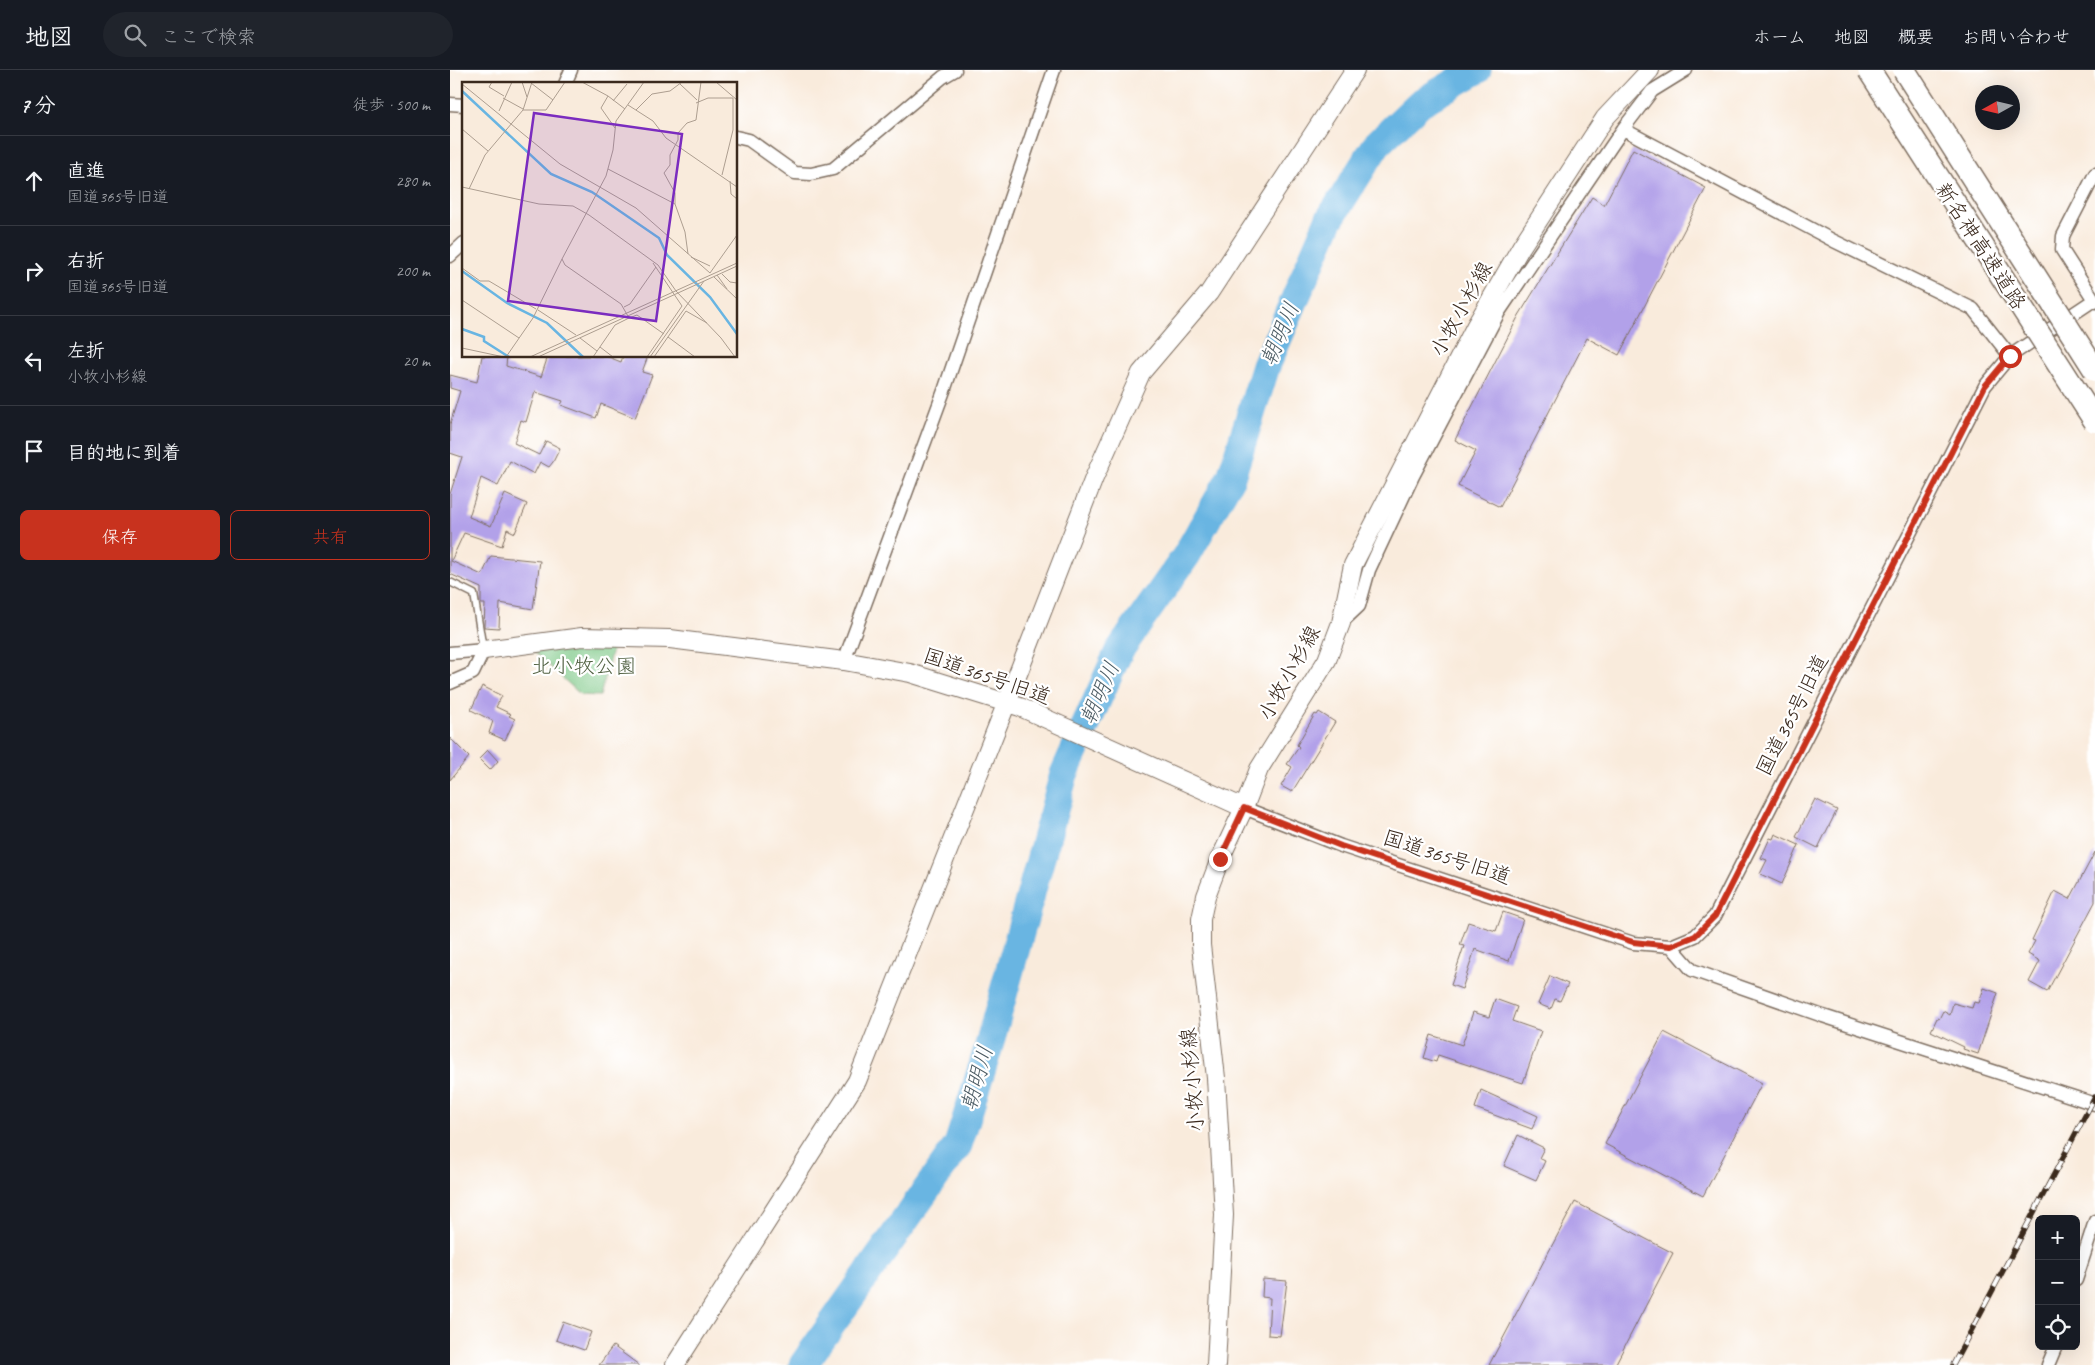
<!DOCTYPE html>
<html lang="ja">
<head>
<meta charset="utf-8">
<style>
	:root { --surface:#171b24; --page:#20242c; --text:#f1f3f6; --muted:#9ea1a6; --line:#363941; --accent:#c8321e }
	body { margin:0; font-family:Caveat,"Klee One",sans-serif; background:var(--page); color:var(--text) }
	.controls { position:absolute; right:15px; bottom:15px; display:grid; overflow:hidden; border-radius:8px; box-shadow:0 5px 20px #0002 }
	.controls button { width:45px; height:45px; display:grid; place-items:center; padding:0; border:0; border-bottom:1px solid var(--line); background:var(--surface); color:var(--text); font:25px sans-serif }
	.compass { position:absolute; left:1525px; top:15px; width:45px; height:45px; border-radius:50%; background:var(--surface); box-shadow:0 5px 20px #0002; rotate:262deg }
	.stop { position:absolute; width:15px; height:15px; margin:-11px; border:4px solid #c8321e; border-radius:50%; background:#fff }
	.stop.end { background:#c8321e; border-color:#fff; box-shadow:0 1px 5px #0008 }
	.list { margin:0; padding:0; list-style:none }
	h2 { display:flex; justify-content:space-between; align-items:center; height:65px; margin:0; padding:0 20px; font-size:21px }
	h2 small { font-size:16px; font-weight:400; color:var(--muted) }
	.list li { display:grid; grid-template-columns:32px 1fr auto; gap:15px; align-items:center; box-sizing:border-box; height:90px; padding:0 20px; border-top:1px solid var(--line) }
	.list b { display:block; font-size:19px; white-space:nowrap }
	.list p { margin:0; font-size:16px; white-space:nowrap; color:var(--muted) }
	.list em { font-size:16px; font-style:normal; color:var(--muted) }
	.actions { display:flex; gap:10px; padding:15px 20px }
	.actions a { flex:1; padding:11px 0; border:1px solid var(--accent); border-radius:8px; text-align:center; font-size:18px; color:var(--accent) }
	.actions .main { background:var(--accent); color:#fff }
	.icon { flex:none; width:28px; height:28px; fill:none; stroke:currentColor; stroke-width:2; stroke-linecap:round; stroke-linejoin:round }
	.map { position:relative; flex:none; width:1645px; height:1295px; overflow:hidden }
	header { display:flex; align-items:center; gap:30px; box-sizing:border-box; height:70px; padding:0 25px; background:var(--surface); border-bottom:1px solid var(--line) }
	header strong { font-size:24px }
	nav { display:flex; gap:28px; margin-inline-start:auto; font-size:18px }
	.search { width:350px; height:45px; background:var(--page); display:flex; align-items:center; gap:12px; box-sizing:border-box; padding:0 18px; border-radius:28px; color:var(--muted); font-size:19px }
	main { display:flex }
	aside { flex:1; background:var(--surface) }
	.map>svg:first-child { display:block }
</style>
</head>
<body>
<header>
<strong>地図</strong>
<div class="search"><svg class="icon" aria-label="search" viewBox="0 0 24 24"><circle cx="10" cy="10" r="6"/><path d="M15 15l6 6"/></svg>ここで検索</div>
<nav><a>ホーム</a><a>地図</a><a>概要</a><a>お問い合わせ</a></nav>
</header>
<main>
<aside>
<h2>7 分<small>徒歩 · 500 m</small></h2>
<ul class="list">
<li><svg class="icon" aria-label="ahead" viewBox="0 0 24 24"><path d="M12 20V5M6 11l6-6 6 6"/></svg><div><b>直進</b><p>国道365号旧道</p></div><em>280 m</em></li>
<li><svg class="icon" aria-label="right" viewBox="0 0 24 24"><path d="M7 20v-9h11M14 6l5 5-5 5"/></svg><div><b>右折</b><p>国道365号旧道</p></div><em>200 m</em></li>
<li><svg class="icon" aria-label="left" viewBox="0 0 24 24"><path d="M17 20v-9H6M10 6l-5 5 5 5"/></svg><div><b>左折</b><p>小牧小杉線</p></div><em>20 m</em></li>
<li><svg class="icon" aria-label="arrive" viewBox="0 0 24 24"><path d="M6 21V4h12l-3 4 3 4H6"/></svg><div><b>目的地に到着</b></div></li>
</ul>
<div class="actions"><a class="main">保存</a><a>共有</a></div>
</aside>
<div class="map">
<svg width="1645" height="1295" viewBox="0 0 1645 1295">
	<rect width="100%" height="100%" fill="#fff"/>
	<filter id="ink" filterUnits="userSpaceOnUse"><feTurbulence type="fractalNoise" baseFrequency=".02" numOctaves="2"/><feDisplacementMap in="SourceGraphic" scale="10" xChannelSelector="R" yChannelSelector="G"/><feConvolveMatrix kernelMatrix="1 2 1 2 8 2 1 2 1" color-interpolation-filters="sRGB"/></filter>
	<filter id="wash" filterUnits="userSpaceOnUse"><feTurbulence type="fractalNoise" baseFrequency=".0096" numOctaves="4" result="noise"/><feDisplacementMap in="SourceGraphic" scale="20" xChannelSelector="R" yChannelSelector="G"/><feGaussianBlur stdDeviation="1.12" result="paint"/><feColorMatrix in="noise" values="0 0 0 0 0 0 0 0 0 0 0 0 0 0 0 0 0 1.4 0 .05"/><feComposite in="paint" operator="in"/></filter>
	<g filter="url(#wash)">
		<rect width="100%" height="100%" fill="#f9ebdc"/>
		<path fill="#7bc785" stroke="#5b7852" d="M131,573L163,576L150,626L131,625L81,579Z"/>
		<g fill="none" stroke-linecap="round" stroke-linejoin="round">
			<path stroke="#69b5e2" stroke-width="29" d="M353,1295L508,1075L538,979L614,704L669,581L736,486L781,407L816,296L879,150L927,74L970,33L1027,0"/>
		</g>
		<g id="blocks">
			<path fill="#b2a1e9" d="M1183,79L1256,118L1169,285L1137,268L1050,437L1008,416L1026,381L1005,370L1068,247L1103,190L1142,127L1154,135Z
				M32,286H57L56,296L91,307L98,286H156L171,292L173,286H198L192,302L202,305L185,348L151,334L146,348L111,335L113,331L85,322L76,352L71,350L64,373L89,385L96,371L110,378L103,392L99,397L90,392L84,404L60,391L48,416L31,408L19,447L41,456L55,424L77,434L65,463L57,459L52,476L14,463L1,491L32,505L41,486L90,491L83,539L50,533L49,558L34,557L35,534H31V518L0,504V424L12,387L0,383V354L10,321L0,318V305L27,312Z
				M32,616L52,626L46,637L61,644L59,646L65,649L55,670L39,663L43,651L21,640Z
				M869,642L885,652L842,722L831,716L842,697L837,694L849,677L847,675L865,644L867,645Z
				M0,668L19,687L0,710Z
				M38,680L48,691L40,700L29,689Z
				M1365,729L1387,740L1368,778L1346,767Z
				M1325,764L1349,775L1332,814L1310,804L1317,790L1311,788L1320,768L1323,769Z
				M1645,782V832L1597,922L1579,912L1590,891L1578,884L1585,871L1582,870L1605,821L1620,829Z
				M1053,842L1073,849L1059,891L1025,879L1012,919L1001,915L1014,876L1010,875L1018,852L1046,861Z
				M1100,906L1118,914L1110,931L1105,929L1101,939L1088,934Z
				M1534,918L1548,923L1528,984L1513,979L1514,977L1481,961L1487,948L1489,949L1493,941L1500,945L1503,933L1522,938L1524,932L1529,933Z
				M1045,929L1067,937L1062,951L1091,961L1073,1013L988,985L986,992L974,988L981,965L1012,975L1023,942L1039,947Z
				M1214,962L1312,1013L1253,1126L1155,1074Z
				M1031,1020L1088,1046L1082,1059L1025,1038Z
				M1068,1065L1094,1078L1089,1088L1095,1091L1086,1110L1054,1096Z
				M1125,1132L1223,1183L1165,1295H1039Z
				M813,1209L837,1211L830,1266L818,1265L820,1228L812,1227Z
				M113,1252L141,1262L134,1280L106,1270Z
				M163,1276L189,1295H149Z"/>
		</g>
	</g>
	<g filter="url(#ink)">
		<use href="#blocks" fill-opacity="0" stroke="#7e6e60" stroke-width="1"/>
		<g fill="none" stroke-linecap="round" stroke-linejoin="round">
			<defs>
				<path id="lane" d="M0,512L24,524L33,579"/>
				<path id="street" d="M115,14L121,0
					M0,34L14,35
					M1173,59L1384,171L1523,239L1560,286
					M286,67L299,70L345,103L361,104L383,99L493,7L505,0
					M0,186L14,173
					M1644,230L1612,180L1613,166L1645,104
					M891,553L909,536L919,500L963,406L1049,242L1173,59L1202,21L1236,0
					M0,583L34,580
					M394,591L495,318L604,0
					M0,613L23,603L34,580
					M794,738L891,776L1183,873L1221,876L1245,866L1265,846L1535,316L1560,286L1644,230L1645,232
					M1221,876L1242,900L1373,946L1645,1034
					M1626,1210L1645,1151
					M1598,1295L1606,1276"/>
				<path id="secondary" d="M34,580L132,567L220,569L394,591L460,603L570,637L794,738
					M225,1295L407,1011L557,632L644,408L691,303L759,223L905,0
					M766,1295L774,1145L766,1008L751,875V849L756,826L770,789L794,738L809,699L877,590L891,553L903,495L1025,257L1071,177L1155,48L1200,0"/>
			</defs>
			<use href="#lane" stroke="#7e6e60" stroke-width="9"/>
			<use href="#street" stroke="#7e6e60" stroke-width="15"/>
			<use href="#secondary" stroke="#7e6e60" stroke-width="20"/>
			<use href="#lane" stroke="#fff" stroke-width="6"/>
			<use href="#street" stroke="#fff" stroke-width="12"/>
			<use href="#secondary" stroke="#fff" stroke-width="18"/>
			<defs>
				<path id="rail" d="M1503,1295L1645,1027"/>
			</defs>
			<use href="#rail" stroke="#3b2a1e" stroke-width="5.5"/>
			<use href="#rail" stroke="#fff" stroke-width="4" stroke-dasharray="11" stroke-linecap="butt"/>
			<defs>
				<path id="highway-bridge" d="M1419,0L1645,351
					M1454,0L1645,300"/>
			</defs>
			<use href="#highway-bridge" stroke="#7e6e60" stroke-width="25" stroke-linecap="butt"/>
			<use href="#highway-bridge" stroke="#fff" stroke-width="22"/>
		</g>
	</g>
	<g fill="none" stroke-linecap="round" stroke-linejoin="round" filter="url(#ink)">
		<path stroke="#c8321e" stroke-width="6" d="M770,789L794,738L891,776L1183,872L1221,876L1245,866L1265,846L1535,316L1560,286"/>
	</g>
	<g text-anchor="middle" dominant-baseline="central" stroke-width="4.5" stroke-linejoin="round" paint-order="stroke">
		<g font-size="21" fill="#3b2a1e" stroke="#fff">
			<text transform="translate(1531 176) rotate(57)">新名神高速道路</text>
			<text transform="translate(1011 239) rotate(-61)">小牧小杉線</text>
			<text transform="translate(839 603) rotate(-61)">小牧小杉線</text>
			<text transform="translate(537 606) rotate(19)">国道365号旧道</text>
			<text transform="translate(1342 645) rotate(-63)">国道365号旧道</text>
			<text transform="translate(997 787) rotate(18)">国道365号旧道</text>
			<text transform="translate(742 1010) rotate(-95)">小牧小杉線</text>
		</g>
		<g font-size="21" fill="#516142" stroke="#fff">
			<text x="134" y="596">北小牧公園</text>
		</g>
		<g font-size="22" font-style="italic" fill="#4b5b63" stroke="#fff">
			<text transform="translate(830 264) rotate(-67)">朝明川</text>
			<text transform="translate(650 623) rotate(-66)">朝明川</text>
			<text transform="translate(527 1008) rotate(-74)">朝明川</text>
		</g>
	</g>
	<g transform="translate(12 12)">
		<rect width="275" height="275" fill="#f9ebdc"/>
		<path fill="none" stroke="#69b5e2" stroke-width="2.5" d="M0,9L89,92L130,110L197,156L205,173L248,215L275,252M0,189L45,221L85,241L121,275M0,247L22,255V259L47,275"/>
		<path fill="none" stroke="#ad9e90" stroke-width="1" d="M30,0L27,5L42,14M60,0L65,15M120,0L146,14L163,27M254,0L275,18M69,1L91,18M0,2L98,82L174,126L248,191M218,2L235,18M146,14L139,26L153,46M41,16L61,27M151,19L165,2M234,21L246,16H271M166,23L191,39L204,56L275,105M61,28H84L103,0M174,28L190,12L208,9L220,0M37,29L50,0M0,47L26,69M146,87L213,122L223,150L226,172M260,93L271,48V16M268,99L269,112L275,117M0,105L77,122L111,124L127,133L196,183L214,209L259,256L273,275M7,107L23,73L61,28L70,0M213,122V111L202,91L208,83V73L216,58V51L225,41L234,38L239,0M229,175L248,184M0,186L18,199H27L74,227M248,191L275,153M260,192L268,200L275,201M255,193L265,207M252,195L275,217M0,218L57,256M162,225L168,222L194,185M76,228L114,253M167,236L175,233L202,252M206,255L233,275M118,256L135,269M138,265L151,275M0,266L42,275M44,275L71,236L100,177M68,275L275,181M76,275L275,184M131,275L153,243L167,236L159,222L103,183L100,177L144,94L151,68L154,39L182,0M185,275L220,224L191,181M188,275L242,199M192,275L224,229L245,241"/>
		<path fill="#7b2cbf" fill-opacity="0.15" stroke="#7b2cbf" stroke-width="2.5" d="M72,31L220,52L194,239L46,219Z"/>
		<rect width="275" height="275" fill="none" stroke="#3b2a1e" stroke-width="2.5"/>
	</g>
</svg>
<div class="controls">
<button>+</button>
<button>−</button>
<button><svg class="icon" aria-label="locate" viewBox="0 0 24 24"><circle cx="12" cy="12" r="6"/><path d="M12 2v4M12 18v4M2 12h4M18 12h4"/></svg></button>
</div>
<svg class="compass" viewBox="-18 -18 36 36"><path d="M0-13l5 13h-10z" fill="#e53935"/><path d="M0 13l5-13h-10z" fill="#9ea1a6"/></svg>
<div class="stop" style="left:1560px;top:286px"></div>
<div class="stop end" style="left:770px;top:789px"></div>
</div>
</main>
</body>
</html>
